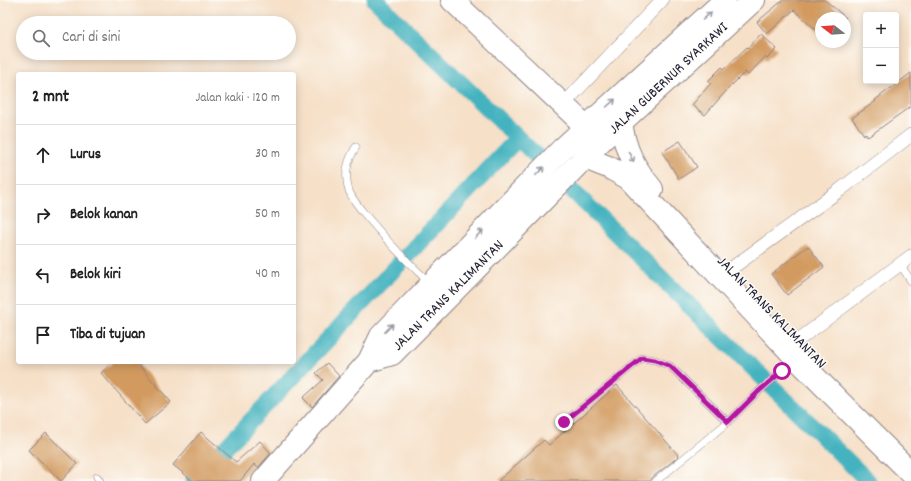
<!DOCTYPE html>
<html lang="id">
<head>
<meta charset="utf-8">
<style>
	:root { --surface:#fff; --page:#f2f2f2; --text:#222; --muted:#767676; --line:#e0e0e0 }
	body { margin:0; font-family:Dekko,sans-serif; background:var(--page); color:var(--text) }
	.controls { position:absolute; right:12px; top:12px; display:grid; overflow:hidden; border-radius:4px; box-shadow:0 2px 10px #0003 }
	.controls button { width:36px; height:36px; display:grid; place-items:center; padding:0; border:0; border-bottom:1px solid var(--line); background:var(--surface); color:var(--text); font:20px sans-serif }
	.compass { position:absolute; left:815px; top:12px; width:36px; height:36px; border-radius:50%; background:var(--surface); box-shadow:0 2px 10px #0003; rotate:287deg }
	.stop { position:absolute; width:12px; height:12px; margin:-9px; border:3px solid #b5179e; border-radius:50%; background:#fff }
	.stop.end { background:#b5179e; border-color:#fff; box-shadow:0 1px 4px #0008 }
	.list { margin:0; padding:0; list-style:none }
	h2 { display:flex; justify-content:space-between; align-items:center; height:52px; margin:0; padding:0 16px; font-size:17px }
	h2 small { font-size:13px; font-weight:400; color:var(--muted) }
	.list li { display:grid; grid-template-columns:26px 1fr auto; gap:12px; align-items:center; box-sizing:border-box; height:60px; padding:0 16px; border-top:1px solid var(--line) }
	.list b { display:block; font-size:15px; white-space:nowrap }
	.list em { font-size:13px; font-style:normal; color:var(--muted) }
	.icon { flex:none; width:22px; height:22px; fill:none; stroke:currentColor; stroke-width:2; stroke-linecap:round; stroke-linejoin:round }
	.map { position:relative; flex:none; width:911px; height:481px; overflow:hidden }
	.search { position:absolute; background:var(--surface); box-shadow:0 2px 10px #0003; left:16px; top:16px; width:280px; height:44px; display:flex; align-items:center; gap:10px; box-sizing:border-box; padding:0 14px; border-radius:22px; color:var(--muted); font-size:15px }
	.panel { position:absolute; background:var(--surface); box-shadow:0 2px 10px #0003; left:16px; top:72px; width:280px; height:292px; border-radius:4px }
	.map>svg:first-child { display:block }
</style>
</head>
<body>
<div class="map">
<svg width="911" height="481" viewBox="0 0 911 481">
	<rect width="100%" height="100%" fill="#fdfcf7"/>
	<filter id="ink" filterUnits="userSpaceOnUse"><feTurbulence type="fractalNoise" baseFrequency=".025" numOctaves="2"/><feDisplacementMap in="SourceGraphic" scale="8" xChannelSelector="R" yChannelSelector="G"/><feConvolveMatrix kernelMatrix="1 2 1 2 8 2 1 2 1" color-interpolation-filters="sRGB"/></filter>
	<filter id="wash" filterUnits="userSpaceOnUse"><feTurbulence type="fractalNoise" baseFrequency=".012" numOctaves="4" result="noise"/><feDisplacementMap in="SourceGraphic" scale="16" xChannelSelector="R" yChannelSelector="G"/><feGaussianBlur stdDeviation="0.9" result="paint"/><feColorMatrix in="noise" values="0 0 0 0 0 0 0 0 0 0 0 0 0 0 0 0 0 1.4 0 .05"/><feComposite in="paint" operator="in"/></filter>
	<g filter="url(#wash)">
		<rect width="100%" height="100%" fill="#f6e0c8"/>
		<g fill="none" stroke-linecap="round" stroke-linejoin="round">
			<path stroke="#44b3bf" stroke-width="17" d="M375,0L581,199L868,481
				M194,481L518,138"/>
		</g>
		<g id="blocks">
			<path fill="#d29a5f" d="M783,0H825L846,18H821V34L794,10L767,34L757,22Z
				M761,34L777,49L767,59L765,57L748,75L745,72L726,91L705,115L692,105L711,83L708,81L722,67L724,69L747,47L748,48Z
				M911,73V106L868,137L865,133L864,135L852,118L876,101L875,100Z
				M680,141L697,167L679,179L662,152Z
				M808,246L824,267L787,295L771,274Z
				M113,362H136L171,402L145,424L101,373Z
				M327,363L339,376L312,407L303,398L323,380L316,373Z
				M617,385L679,456L653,477L650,481H498L544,440L549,445Z
				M201,432L236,462L260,441L271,453L258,468L254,464L240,481H193L173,465Z
				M46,433L77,464L61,481L29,450Z"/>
		</g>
	</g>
	<g filter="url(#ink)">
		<use href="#blocks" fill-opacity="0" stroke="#8c8182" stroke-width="1"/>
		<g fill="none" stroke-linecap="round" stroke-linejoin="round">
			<defs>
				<path id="service" d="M356,147C347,161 344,174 349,191C353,201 361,210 368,218C388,242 408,263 430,283
					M900,264L911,281
					M564,422L642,358L655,360L670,366L728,422
					M97,477L100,481
					M656,481L728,422L758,392L794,360"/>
				<path id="minor" d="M563,105L662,0
					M729,270L840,190L911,135
					M797,341L911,256"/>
				<path id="trunk" d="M452,0L596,136
					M621,122C625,151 634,167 652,189
					M585,158L608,167L628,178L797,359L911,473
					M369,361L381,336L562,149L725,0
					M263,481L369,361L392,354L601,141L754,0"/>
			</defs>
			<use href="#service" stroke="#8c8182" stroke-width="8"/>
			<use href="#minor" stroke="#8c8182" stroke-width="14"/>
			<use href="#trunk" stroke="#8c8182" stroke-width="24"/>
			<use href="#service" stroke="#fff" stroke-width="7"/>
			<use href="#minor" stroke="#fff" stroke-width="13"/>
			<use href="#trunk" stroke="#fff" stroke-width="22"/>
		</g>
		<defs><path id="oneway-shaft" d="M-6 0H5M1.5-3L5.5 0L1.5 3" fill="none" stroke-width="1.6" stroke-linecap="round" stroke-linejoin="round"/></defs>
		<g stroke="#9c9ca7">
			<use href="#oneway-shaft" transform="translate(707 16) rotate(-42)"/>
			<use href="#oneway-shaft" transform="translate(611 103) rotate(-42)"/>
			<use href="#oneway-shaft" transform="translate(631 157) rotate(65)"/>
			<use href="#oneway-shaft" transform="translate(540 171) rotate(-46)"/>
			<use href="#oneway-shaft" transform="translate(479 234) rotate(-46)"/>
			<use href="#oneway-shaft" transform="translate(389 328) rotate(-46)"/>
		</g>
	</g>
	<g fill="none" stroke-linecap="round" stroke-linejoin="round" filter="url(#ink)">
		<path stroke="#b5179e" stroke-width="5" d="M564,422L642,358L655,360L670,366L728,422L758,392L782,371"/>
	</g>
	<g text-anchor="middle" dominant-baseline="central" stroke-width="3" stroke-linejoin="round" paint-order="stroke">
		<g font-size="15" fill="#22223b" stroke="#fdfcf7">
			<text transform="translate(669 79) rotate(-43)">JALAN GUBERNUR SYARKAWI</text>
			<text transform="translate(449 296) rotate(-45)">JALAN TRANS KALIMANTAN</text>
			<text transform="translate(771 313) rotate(46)">JALAN TRANS KALIMANTAN</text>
		</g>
	</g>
</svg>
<div class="controls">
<button>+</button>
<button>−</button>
</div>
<svg class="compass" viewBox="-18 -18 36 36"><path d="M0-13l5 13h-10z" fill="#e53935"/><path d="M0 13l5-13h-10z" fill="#767676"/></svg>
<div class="stop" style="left:782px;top:371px"></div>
<div class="stop end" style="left:564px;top:422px"></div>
<div class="search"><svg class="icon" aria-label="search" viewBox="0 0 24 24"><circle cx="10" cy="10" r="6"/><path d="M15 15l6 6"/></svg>Cari di sini</div>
<section class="panel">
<h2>2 mnt<small>Jalan kaki · 120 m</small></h2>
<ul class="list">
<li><svg class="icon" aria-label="ahead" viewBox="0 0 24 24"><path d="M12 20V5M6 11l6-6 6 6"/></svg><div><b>Lurus</b></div><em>30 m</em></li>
<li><svg class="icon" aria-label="right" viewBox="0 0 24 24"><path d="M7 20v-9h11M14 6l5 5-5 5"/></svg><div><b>Belok kanan</b></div><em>50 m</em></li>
<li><svg class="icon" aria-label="left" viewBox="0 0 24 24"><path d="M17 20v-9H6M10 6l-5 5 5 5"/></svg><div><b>Belok kiri</b></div><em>40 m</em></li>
<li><svg class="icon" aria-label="arrive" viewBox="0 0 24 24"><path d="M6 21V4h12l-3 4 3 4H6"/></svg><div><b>Tiba di tujuan</b></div></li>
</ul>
</section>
</div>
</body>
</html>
